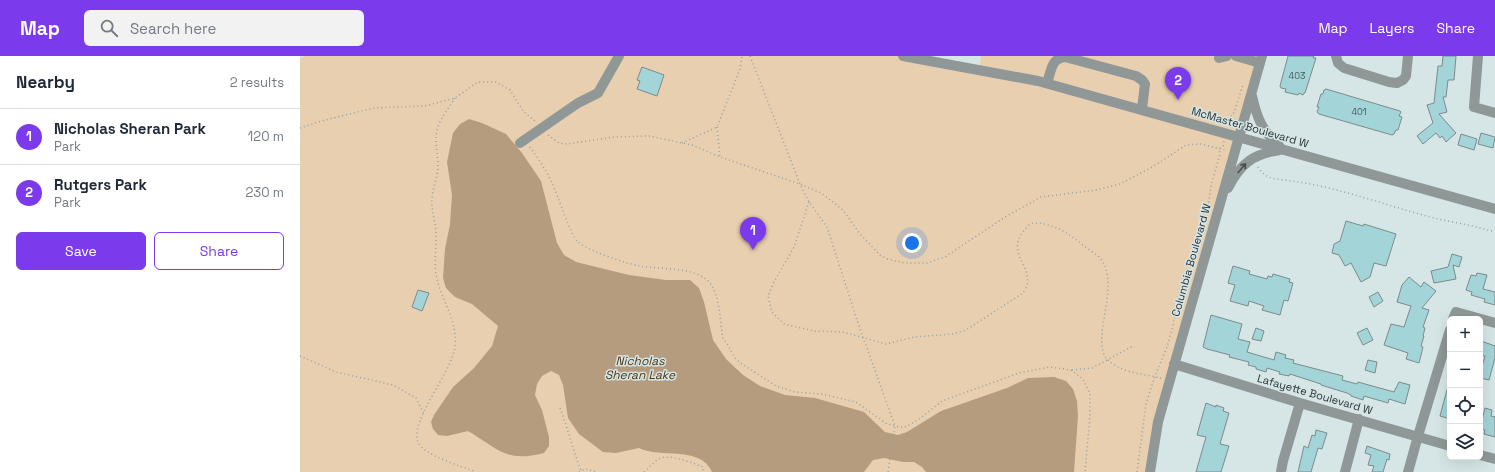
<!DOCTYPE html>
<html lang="en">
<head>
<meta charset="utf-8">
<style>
	:root { --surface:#fff; --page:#f2f2f3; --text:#1f2937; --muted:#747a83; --line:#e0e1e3; --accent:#7c3aed }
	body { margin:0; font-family:"Space Grotesk",sans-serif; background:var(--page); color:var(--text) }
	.controls { position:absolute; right:12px; bottom:12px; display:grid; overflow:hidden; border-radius:6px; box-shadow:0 4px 16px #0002 }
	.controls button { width:36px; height:36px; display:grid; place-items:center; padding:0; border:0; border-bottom:1px solid var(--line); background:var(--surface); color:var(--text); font:20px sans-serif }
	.you { position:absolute; left:612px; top:187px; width:14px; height:14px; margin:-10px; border:3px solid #fff; border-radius:50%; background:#1a73e8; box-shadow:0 0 0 6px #1a73e833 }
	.badge { display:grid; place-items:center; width:26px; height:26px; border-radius:50%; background:var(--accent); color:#fff; font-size:13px; font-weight:700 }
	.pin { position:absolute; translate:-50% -33px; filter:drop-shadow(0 1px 2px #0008) }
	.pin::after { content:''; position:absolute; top:21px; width:14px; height:12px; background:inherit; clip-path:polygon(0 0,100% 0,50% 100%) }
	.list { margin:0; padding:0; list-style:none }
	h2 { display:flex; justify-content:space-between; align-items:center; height:52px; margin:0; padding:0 16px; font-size:17px }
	h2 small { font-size:13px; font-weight:400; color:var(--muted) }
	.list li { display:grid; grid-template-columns:26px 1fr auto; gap:12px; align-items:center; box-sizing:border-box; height:56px; padding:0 16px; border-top:1px solid var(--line) }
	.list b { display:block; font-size:15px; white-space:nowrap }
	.list p { margin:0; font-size:13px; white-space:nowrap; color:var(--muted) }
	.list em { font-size:13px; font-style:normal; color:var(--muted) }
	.actions { display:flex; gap:8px; padding:12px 16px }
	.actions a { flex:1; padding:9px 0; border:1px solid var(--accent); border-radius:6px; text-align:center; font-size:14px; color:var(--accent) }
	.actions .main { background:var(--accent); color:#fff }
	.icon { flex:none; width:22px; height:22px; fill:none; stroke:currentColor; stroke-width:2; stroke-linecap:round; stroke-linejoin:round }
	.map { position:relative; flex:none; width:1195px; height:416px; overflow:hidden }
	header { display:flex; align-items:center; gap:24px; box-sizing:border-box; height:56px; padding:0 20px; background:var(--accent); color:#fff }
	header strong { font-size:19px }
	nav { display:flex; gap:22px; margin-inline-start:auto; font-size:14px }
	.search { width:280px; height:36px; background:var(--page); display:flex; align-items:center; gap:10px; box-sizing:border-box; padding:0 14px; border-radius:6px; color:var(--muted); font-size:15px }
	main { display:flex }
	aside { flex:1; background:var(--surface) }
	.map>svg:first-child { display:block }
</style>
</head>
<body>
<header>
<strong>Map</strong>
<div class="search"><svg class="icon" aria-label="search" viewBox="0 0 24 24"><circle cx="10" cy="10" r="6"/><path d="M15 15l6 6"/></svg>Search here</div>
<nav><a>Map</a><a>Layers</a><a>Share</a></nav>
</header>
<main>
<aside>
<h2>Nearby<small>2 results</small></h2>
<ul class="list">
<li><span class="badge">1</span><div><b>Nicholas Sheran Park</b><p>Park</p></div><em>120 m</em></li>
<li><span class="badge">2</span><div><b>Rutgers Park</b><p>Park</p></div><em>230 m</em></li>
</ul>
<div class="actions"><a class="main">Save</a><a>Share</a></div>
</aside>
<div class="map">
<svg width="1195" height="416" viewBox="0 0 1195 416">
	<rect width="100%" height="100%" fill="#d6e6e7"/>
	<path fill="#e8cfb0" d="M6,0H603L679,14L681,0H962L874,308L851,416H0V2Z"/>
	<path fill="#b59c7e" d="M169,63L182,67L206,78L222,97L241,125L257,187L264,199L276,206L329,219L366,224H390L399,232L404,246L413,284L426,303L443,319L460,330L485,339L515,342L564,356L585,376L598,379L607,376L641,355L707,332L728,322L754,321L766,325L773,333L777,345L778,360L774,416H626L622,411L614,406H603L584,402L573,404L564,416H412C401,389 360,403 339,392L316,397L303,396L279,378L268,362L263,329L259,319L251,315L242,320L237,328L235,339L242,354L249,381V390L244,397C205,407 199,393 168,375L147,380L138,379L133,373L131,366L134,359L153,331L174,312L192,290L198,270L172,248L155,241L146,232L143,222L145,193L150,168L152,139L147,106L153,77L160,68Z"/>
	<path fill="#a3d4d8" stroke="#7c8b8c" d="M988,0H1014L1013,2H1016L1005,37H1004L1003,39L999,37L998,39L985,36L986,33L981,32L980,30Z
		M1143,0H1156L1154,24H1148L1146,41H1143L1147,56L1139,58L1156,77L1146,86L1142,80L1140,82L1136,77L1123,88L1117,80L1133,67L1127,49L1134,47L1138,10H1142Z
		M342,11L364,19L357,40L337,33L340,25L337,24Z
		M1026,33L1100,55L1101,56L1099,60L1102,61L1098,74H1096L1094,78L1092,79L1019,58L1017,56L1019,51H1017L1021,38H1023L1024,34Z
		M1181,77L1195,81L1193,92L1178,88Z
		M1161,78L1177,83L1174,94L1158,89Z
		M1046,165L1063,170L1064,168L1096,178L1086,210L1074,207L1070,221L1061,226L1051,207L1045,210L1039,199L1032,197L1034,188L1040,185Z
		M1152,198L1162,201L1159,211L1153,209L1156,223L1134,227L1131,215L1148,211Z
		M933,210L950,215L949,218L967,223L968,220L972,221L973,218L990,223L989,226L993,227L988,245L984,244L980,259L962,254L964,250L949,245L948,250L930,245L935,229L928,227Z
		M1177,217L1187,219L1183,233L1195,236V249L1184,246L1185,243L1171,239L1172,236L1166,234L1171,219L1176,220Z
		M1109,221L1121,231L1124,226L1136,235L1122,252L1129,254L1123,271L1125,272L1123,280H1124L1121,290L1123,291L1119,307L1106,303L1108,297L1084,289L1091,268L1104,271L1111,250L1097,246L1102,229Z
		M118,234L129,237L122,255L112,251Z
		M1078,236L1083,245L1074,251L1069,241Z
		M911,259L942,268L938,283L950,286L947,296L974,304L976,296L986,299L985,302L994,304L993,307L1043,320L1042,324L1057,328L1058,326L1094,336L1099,326L1110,329L1105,348L1089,343L1088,347L1064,340L1063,344L1051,340V339L1047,337L1021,329V328L990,318L989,320L979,318L980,316L967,312L966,316L956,313V311L948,309L949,306L929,301L930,299L907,293L903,291Z
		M956,272L964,275L961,285L952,283Z
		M1067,272L1073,284L1063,289L1057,277Z
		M1181,285L1195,290V302L1189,324L1180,322V317L1185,300L1180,299Z
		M1068,304L1077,306L1075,317L1065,314Z
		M1148,330H1150V363L1140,360Z
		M906,347L916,351V349L924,352L923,355L929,357L920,388L929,390L921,416H896L906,381L897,379Z
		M1185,352L1192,354L1191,360L1195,361V381L1184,378L1185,374L1180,373Z
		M1016,374L1027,377L1022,393L1018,392L1011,416H998L1004,390L1008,392L1012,379L1015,380Z
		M1067,390L1090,398L1089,404L1087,403L1083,416H1072L1074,410L1068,409L1071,399L1065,397Z"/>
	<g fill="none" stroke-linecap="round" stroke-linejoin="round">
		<path stroke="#95a1a2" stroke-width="1.5" stroke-dasharray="1 3" stroke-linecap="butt" d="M450,0L500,128L509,146L527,171L558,267L595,370L588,416
			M155,42C149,52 140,62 137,74C134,86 138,97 138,109C138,121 133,131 132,142C131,153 135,164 136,175C137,191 133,207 137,223C142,245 158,266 155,290C153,315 109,365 118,386C124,400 162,410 176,416
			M929,68L931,60L933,59L943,29
			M417,71L420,101
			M0,72L18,66L73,52L125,50L155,42L178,26H196L210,34L223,55L236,66
			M248,79L259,87L267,88L314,81L349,80L392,89L420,101L500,128L521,137L543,154L560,178L580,199L587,203L605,207H627L645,201L705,161L741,141L796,134L820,128L854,110L886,89L901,88L925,94
			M382,87L417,71L440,13L442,0
			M230,91C238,102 246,114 252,127C258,139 270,179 278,186C291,196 324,207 340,210C360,214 396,210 410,227C420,240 420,266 423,283L426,286L435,302L439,306L476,330L495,336L521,338L556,346L587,368L600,371H605L619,363L642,345L719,317L750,311L771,314L783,323L790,338V359L785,416
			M958,111C962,118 967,121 975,123C1033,128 1082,149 1138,163C1157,167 1176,170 1195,176
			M509,146L494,191L474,226L468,240L472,256L484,268L514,275L543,276L586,288L614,281L653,278L666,274L723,237C724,235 727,231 727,229C732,208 704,197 726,172C733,163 744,168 754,171C766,175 774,182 784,190C789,194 797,198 801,203C821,230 790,284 807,303C820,317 844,318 861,322
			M0,300L36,316L93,329L116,342L124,358
			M772,314L792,312L833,290
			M260,352C268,373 273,394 281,415
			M279,416L286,413L297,416
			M344,416C349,412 353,406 359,403C368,397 393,407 403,411V416
			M837,416L846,348L855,320L867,291L873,269L878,240L901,164L909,145L911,130L920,98L919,93L923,90L924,85"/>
		<path stroke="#909797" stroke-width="10" d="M603,0L738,25L1195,153
			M936,0L960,7
			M1036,0L1038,7L1044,12L1089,26L1097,27L1103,24L1106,20L1108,0
			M1178,0L1174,51L1195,57
			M919,2L927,0
			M747,27C751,16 751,2 765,1L836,20L842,24L845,28L842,53
			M952,40C957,62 962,75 980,91
			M220,87L278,47L298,37L319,0
			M928,132C940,108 953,98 980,94
			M1153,263L1156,256L1195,267
			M874,308L1000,347L1150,390
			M1180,399L1195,403
			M850,416L858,366L962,0
			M981,416L983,405L1000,347
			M1045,416L1059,363
			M1108,416L1118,380L1150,274"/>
	</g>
	<defs><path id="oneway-shaft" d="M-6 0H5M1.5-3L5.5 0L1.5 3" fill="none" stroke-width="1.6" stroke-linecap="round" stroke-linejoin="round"/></defs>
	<use stroke="#494f50" href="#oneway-shaft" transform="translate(942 112) rotate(-50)"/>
	<g text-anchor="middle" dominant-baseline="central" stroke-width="3" stroke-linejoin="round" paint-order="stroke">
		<g font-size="9" fill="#48595b">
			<text x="997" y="20">403</text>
			<text x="1059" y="56">401</text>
		</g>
		<g font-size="11" fill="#2a3031" stroke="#d6e6e7">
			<text transform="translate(950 71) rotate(16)">McMaster Boulevard W</text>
			<text transform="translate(891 204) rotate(-74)">Columbia Boulevard W</text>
			<text transform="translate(1015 338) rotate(16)">Lafayette Boulevard W</text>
		</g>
		<g font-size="12" font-style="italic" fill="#4f340d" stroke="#d6e6e7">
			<text x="340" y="305">Nicholas<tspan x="340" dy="14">Sheran Lake</tspan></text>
		</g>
	</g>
</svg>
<div class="controls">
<button>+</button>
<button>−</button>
<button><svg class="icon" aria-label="locate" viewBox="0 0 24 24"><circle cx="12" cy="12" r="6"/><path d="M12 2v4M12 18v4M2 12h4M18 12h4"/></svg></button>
<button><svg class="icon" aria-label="layers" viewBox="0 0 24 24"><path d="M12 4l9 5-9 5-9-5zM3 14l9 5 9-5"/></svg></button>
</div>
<div class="you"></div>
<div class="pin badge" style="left:453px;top:194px">1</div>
<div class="pin badge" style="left:878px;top:44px">2</div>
</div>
</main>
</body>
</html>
